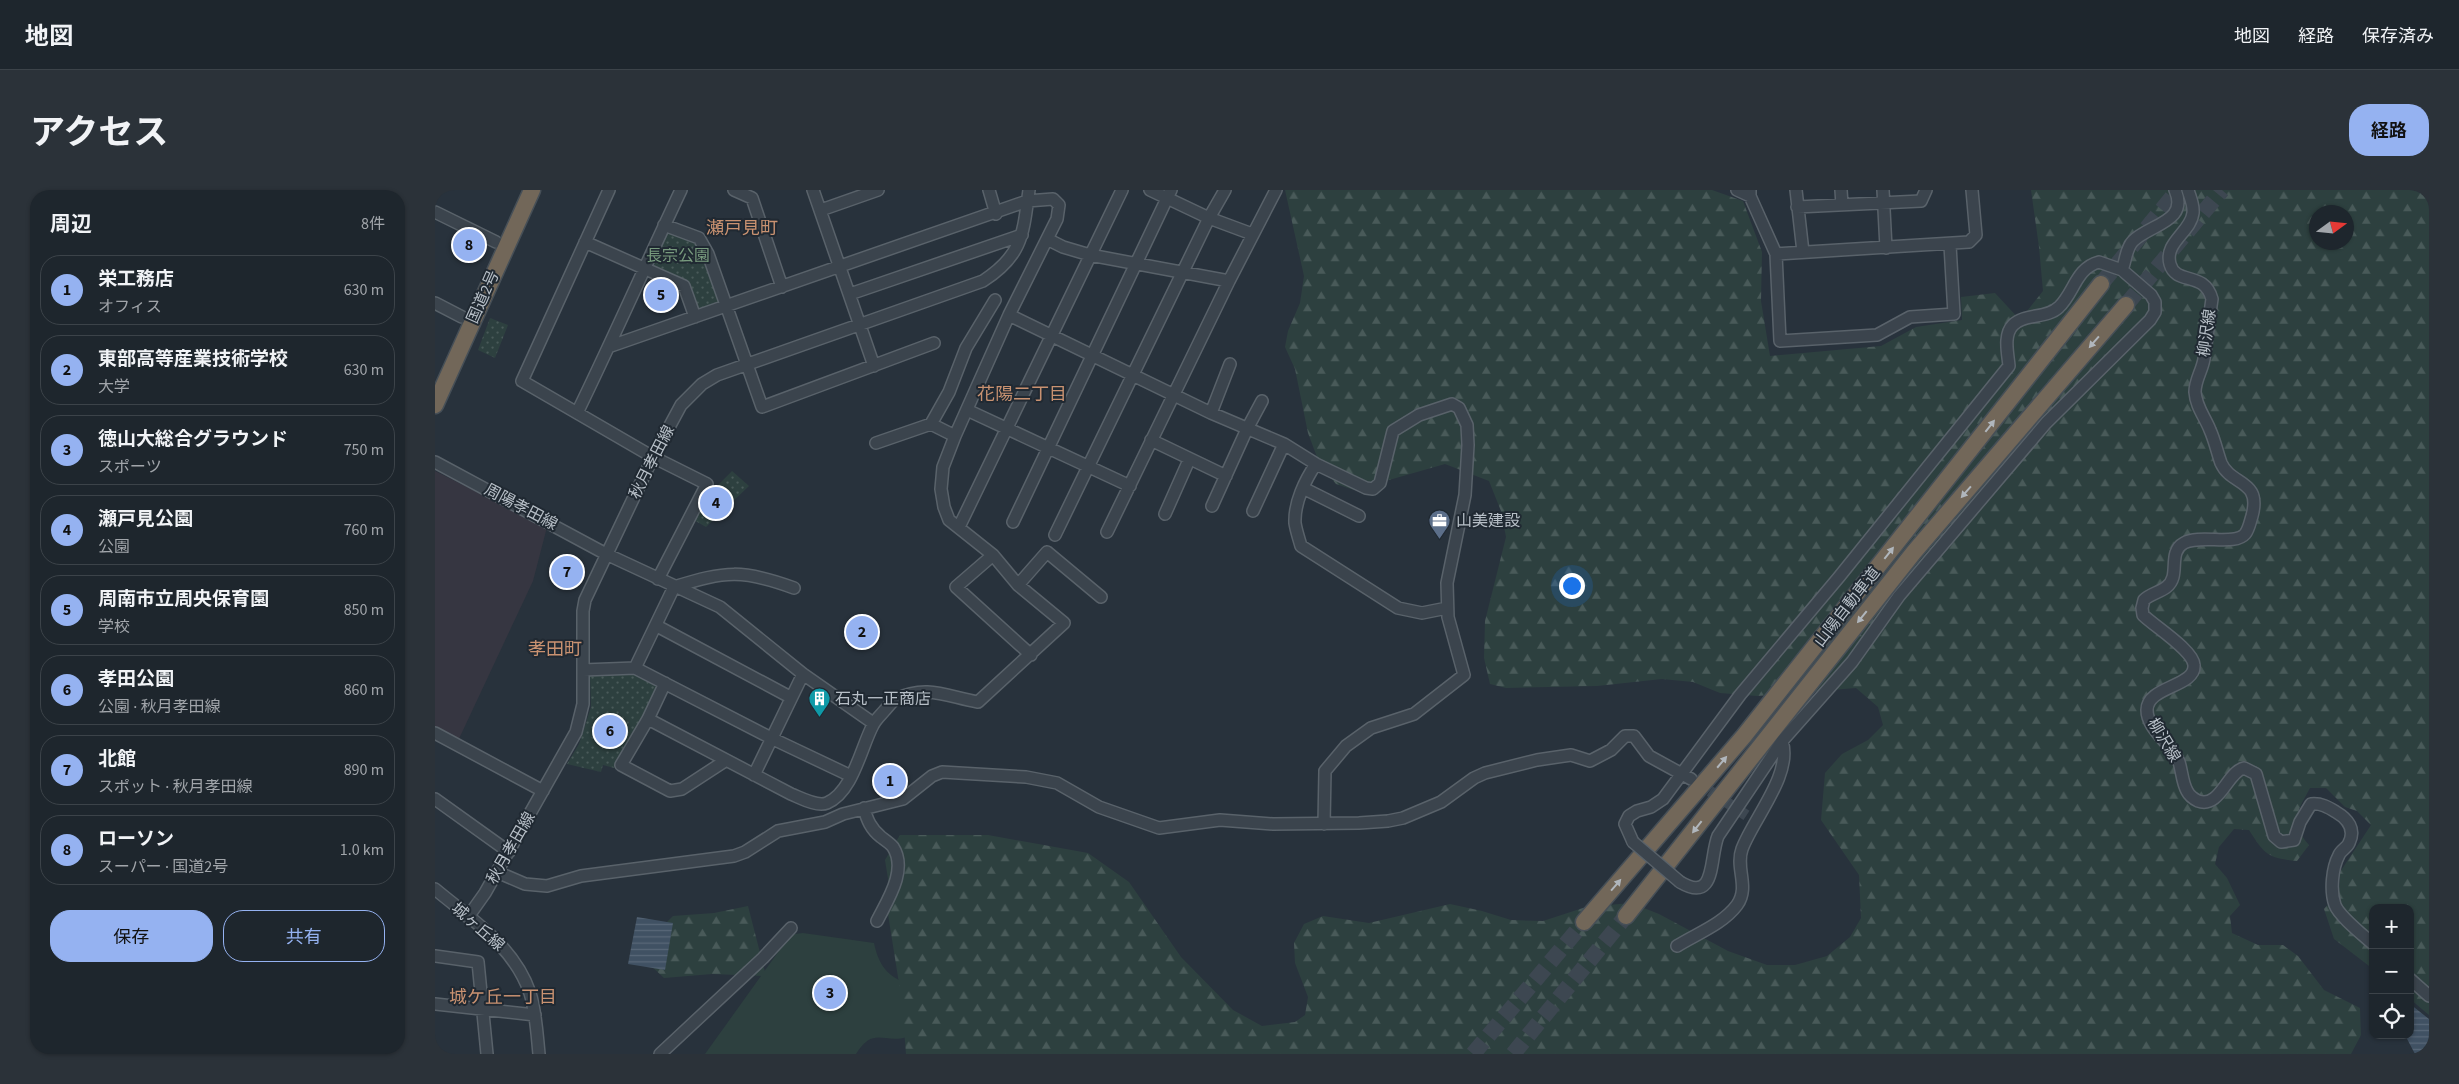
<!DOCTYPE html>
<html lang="ja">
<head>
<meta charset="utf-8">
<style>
	:root { --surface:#1e262d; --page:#2b3239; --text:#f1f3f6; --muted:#a1a5aa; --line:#3c4349; --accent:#95b2f1 }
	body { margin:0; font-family:"Source Sans 3","Noto Sans JP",sans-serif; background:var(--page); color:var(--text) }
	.controls { position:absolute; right:15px; bottom:15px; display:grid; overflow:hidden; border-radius:10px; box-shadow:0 1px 4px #0004 }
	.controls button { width:45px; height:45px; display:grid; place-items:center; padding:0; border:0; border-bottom:1px solid var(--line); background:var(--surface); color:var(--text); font:25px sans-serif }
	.compass { position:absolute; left:1874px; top:15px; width:45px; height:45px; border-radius:50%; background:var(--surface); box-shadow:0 1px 4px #0004; rotate:75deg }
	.you { position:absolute; left:1136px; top:395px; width:18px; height:18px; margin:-12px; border:4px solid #fff; border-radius:50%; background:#1a73e8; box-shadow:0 0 0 8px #1a73e833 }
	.badge { display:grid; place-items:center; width:32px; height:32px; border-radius:50%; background:var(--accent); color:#111; font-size:16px; font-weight:700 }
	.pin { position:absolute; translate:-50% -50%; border:2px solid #fff; box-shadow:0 1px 5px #0006 }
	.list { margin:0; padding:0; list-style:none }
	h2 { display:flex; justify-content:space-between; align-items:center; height:65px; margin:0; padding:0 20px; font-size:21px }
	h2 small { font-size:16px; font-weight:400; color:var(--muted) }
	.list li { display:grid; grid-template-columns:32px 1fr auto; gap:15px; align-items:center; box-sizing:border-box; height:70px; margin:0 10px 10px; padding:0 10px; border:1px solid var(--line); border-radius:20px }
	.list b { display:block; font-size:19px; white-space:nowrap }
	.list p { margin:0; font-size:16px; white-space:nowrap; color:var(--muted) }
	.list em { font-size:16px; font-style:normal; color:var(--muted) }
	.actions { display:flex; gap:10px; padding:15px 20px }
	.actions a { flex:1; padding:11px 0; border:1px solid var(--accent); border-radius:20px; text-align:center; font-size:18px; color:var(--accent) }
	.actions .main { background:var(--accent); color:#111 }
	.icon { flex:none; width:28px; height:28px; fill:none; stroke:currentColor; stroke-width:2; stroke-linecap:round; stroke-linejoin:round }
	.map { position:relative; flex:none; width:1994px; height:864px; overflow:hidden; border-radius:20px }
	header { display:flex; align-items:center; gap:30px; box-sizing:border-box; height:70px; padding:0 25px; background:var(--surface); border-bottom:1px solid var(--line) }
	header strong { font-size:24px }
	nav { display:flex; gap:28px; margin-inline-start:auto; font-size:18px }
	.intro { display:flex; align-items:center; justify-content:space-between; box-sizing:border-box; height:120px; padding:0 30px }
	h1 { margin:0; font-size:35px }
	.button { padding:12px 22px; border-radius:20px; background:var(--accent); color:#111; font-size:18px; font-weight:700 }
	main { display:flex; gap:30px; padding:0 30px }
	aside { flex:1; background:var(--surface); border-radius:20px; box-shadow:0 1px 4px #0004 }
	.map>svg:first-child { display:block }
</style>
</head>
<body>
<header>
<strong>地図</strong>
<nav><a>地図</a><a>経路</a><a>保存済み</a></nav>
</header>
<div class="intro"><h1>アクセス</h1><a class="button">経路</a></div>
<main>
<aside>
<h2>周辺<small>8件</small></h2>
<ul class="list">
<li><span class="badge">1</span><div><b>栄工務店</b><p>オフィス</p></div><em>630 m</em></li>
<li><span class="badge">2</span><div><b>東部高等産業技術学校</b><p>大学</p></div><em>630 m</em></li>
<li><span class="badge">3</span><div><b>徳山大総合グラウンド</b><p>スポーツ</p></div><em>750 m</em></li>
<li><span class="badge">4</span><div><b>瀬戸見公園</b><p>公園</p></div><em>760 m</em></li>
<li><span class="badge">5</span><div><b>周南市立周央保育園</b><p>学校</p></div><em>850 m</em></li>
<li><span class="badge">6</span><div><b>孝田公園</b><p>公園 · 秋月孝田線</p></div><em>860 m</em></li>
<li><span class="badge">7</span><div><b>北館</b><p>スポット · 秋月孝田線</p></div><em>890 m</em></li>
<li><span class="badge">8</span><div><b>ローソン</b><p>スーパー · 国道2号</p></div><em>1.0 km</em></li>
</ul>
<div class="actions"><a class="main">保存</a><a>共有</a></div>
</aside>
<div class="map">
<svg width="1994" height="864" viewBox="0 0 1994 864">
	<defs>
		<pattern id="forest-firs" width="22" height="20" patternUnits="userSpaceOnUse" patternTransform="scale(1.25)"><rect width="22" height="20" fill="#2d403f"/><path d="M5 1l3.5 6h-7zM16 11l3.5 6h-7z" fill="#495a59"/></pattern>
		<pattern id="park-dots" width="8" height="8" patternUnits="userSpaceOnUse" patternTransform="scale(1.25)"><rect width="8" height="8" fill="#2d403f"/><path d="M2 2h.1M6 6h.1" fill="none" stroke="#495a59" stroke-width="1.8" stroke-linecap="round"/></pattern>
		<pattern id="water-rules" width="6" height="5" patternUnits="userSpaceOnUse" patternTransform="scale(1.25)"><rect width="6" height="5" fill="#405163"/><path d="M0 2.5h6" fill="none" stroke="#596878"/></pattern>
	</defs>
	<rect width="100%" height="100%" fill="#28323c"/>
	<path fill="#363641" d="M0,281L112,337L98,391L22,553L0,540Z"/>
	<path fill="#2d403f" d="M368,743L439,753C443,772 450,784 468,792L473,847C447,854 439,836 421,864H270L354,747L360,744Z"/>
	<path fill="url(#forest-firs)" fill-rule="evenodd" d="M850,0H1277L1308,11L1327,62L1326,111L1335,166L1446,156L1481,137L1527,130L1526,107L1560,103L1585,130L1608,101L1604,57L1596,0H1994V825L1975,809V718H1938V779L1899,749L1889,719L1904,702L1905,682L1936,635L1922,621L1910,617L1891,598H1875C1862,622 1854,632 1874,655L1862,671C1833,668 1830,665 1814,640L1799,639L1784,657L1780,674L1792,688L1805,715L1795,726L1797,743L1823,755H1848L1863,766L1889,800L1925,818L1926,845L1916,864H471L467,812L452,718L455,701L450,670L465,645H553L653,663L694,692L746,767L798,820L827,836L860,832L870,825L873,807L860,773L859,753L869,734L888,726L934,733L1015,714L1047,721L1076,730L1108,731L1151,717L1196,713L1224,724L1293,761L1332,775H1360L1392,766L1415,747L1426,728L1424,685L1386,630L1390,583L1407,564L1433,550L1448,535L1443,517L1421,498L1322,506L1285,503L1258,492L1227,489L1162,496L1071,498L1055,494L1049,468L1050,431L1071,347L1066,321L1054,291L1010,274L919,300L901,294L885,275L873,243L860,179L850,157L853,141L865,113L869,86ZM1882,22H1912V52H1882Z
		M313,716L331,786L277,784L229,788L213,773L218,746L238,726L279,723Z"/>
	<path fill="url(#park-dots)" d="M233,39L261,49L286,113L262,120L254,96L213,75Z
		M55,128L73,135L60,168L43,160Z
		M297,281L314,296L271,337L257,329L274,293L282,296Z
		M200,481L223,495L183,579L168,575L166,582L132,574L144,554L156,517L155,484Z"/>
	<path fill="url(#water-rules)" d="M202,727L238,733L230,780L193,774Z
		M1975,814L1994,829V864H1980L1970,845H1975Z"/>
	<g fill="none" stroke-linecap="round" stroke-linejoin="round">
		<path stroke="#3d4751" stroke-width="11" stroke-dasharray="11 5.5" stroke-linecap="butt" d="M1261,592L1317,629"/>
		<path stroke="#3d4751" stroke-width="16" stroke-dasharray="16 8" stroke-linecap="butt" d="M1666,94L1743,0
			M1691,115L1787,0
			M1038,864L1149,732
			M1078,864L1191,726"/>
		<defs>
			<path id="minor" d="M174,0L87,191L218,267L272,294L223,389
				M299,0L317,8L347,97
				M378,0L439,176
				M554,0L561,24
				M715,0L774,28L817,44
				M1302,0L1315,6
				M1315,0V6L1341,64L1345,151L1442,145L1475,127L1519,124L1515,55
				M1361,0L1368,62
				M1406,0L1407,15
				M1448,0L1451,58
				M1753,0C1755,7 1759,15 1758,23C1756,42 1729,52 1735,74C1741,96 1769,80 1777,109C1774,129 1772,149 1769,169C1767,181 1760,190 1760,202C1761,217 1770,227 1775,240C1780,251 1782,262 1786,273C1796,296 1827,289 1817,326C1815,332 1814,339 1810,344C1800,356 1765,344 1749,353C1736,360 1741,376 1738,387C1734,402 1718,401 1709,410L1707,418L1708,425C1719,436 1758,460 1759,475C1761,497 1712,496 1712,520C1712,540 1737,554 1744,572C1747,581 1747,592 1752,601C1754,605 1759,609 1763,611C1785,619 1792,582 1809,578L1821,584L1839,646L1846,652L1859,650L1865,632L1876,614C1886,613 1893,617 1901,622C1913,629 1921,639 1914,653C1912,658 1906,660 1904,665C1897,678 1895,701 1900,715C1904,726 1928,745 1938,754
				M1362,17L1486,11L1491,0
				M386,20L443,0
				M0,22L61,52
				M229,35L264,48L273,64L327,217L499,153
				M612,49L628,57L655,65L794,91
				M150,52L249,96L260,127
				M1341,64L1534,52L1541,45L1537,0
				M1687,80C1691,70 1691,58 1698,51C1715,34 1754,32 1740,0
				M415,104L587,45
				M0,113L27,127
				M574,125L776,223L849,254L881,274L931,298L938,299L945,293L958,241L984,225L1017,214L1024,218L1032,235L1033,255L1030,305L1012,393L1013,427L1029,485L979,524L936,538L911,556L890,581L889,634
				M176,156L592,11L618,9L624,15L622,29L574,125L520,246L508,277L506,299L509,317L514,330L558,365L583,395L629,433L543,512C513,507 492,494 461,509C457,511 453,517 450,520C446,525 441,529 438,535C426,557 418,602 392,613C382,617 366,608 356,604L213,529
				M532,220L695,296
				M142,223C178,149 211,74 246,0
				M776,223L795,174
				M496,234L514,202L531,158L560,110
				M716,250L791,286
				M441,253L496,234L520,246
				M0,272L171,364L285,417L368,484L438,533
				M881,274C870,290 859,313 860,333C861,340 864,349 866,356L963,418L987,423L1012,418
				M868,298L924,326
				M777,316L812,239L827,211
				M818,321L849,254
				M730,324L754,270
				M578,332L736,0
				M524,337L687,0
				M672,342L794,91L841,0
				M620,345L774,28L790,0
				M558,365L521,397L596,465
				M583,395L612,362L666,407
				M239,397C291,381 307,379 359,398
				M222,436L355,507
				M200,478L239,397
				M148,480L200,478L336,548L416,586
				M230,493L213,529L186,575L235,601L247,599L290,571
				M0,543L108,601
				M319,585L368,484
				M0,609L74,662
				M429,618C432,630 436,639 446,647C450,650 456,654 458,657C473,680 452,711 442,731
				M1198,652L1190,634L1194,626L1202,621L1216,617L1228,609L1305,505L1404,387L1574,176C1573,164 1568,145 1578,135C1590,123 1612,129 1624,117C1639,103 1641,78 1664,72L1687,80L1716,105L1720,112V122L1715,130L1611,233L1464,406L1417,472L1347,551C1358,584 1318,629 1307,659C1300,678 1315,697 1302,715C1288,734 1261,744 1242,756
				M62,682L90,694L112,696L146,686L299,666L310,662L343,641L390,632L408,624L468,609L497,586L507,582L591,587L622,593L664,617L724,638L785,630L838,634L924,633L953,631L968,628L1006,612L1039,588L1050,583L1102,570L1136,565L1155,571L1176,560L1190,546H1199L1214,566L1256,589
				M1245,692C1282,714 1274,668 1283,646L1347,551
				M0,699C37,730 79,756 95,803C101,822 102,844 104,864
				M33,727L50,703L141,542L148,514V421L150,410L218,267L246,215L267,194L282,185L548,91C588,65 588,44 594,0
				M0,766L43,772L52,864
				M1975,789L1994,806
				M0,814L100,825
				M225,864L328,768L356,738"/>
			<path id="highway" d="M0,215L97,0
				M1191,726L1479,362L1691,115
				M1149,732L1309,546L1666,94"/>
		</defs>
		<use href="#minor" stroke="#59626a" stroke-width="14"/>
		<use href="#highway" stroke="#464f57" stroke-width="19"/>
		<use href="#minor" stroke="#3b444d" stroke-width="11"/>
		<use href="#highway" stroke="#726759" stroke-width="16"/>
		<defs>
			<path id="minor-bridge" d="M1198,652L1245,692"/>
		</defs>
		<use href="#minor-bridge" stroke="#59626a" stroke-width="14" stroke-linecap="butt"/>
		<use href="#minor-bridge" stroke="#3b444d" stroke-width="11"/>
	</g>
	<defs><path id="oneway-solid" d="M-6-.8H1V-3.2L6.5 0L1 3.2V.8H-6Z" transform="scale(1.25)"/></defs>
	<g fill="#b0b6bc">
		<use href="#oneway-solid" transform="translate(1659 152) rotate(131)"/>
		<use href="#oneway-solid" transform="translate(1555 236) rotate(-52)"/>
		<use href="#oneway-solid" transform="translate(1531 302) rotate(131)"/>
		<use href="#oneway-solid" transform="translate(1454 363) rotate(-52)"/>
		<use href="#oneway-solid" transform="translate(1427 427) rotate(129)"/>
		<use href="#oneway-solid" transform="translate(1287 572) rotate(-50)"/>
		<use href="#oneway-solid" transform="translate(1262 637) rotate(128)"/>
		<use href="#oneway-solid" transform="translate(1181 695) rotate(-49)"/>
	</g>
	<defs>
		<symbol id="office-pin" viewBox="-11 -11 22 30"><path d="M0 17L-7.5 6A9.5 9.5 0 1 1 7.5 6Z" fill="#5c6f8a" stroke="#202932"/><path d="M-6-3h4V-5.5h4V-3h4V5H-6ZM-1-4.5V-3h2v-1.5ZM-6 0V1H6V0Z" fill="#fff"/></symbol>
		<symbol id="building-pin" viewBox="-11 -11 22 30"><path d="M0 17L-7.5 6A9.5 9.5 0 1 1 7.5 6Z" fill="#0f9aa8" stroke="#202932"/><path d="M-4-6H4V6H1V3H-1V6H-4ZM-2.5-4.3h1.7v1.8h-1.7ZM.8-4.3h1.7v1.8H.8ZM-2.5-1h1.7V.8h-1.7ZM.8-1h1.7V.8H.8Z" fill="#fff"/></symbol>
	</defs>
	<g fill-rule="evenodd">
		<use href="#office-pin" x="992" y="318" width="25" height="34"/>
		<use href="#building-pin" x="372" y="496" width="25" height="34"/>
	</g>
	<g text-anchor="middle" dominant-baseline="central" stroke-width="4" stroke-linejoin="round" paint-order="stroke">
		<g font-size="16" fill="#789b7e" stroke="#202932">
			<text x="243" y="66">長宗公園</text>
		</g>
		<g font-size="16" fill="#b7bfc7" stroke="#202932">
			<text transform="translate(48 107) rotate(-66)">国道2号</text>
			<text transform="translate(1772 143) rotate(-82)">柳沢線</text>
			<text transform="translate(217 272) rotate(-63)">秋月孝田線</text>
			<text transform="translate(86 317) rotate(28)">周陽孝田線</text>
			<text transform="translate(1412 417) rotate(-52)">山陽自動車道</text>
			<text transform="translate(1729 550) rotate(59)">柳沢線</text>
			<text transform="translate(76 658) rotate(-60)">秋月孝田線</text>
			<text transform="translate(43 737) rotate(41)">城ヶ丘線</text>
		</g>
		<g font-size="16" fill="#b7bfc7" stroke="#202932" text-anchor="start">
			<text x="1021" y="331">山美建設</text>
			<text x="400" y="509">石丸一正商店</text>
		</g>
		<g font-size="18" fill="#c99271" stroke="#202932">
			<text x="307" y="38">瀬戸見町</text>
			<text x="587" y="204">花陽二丁目</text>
			<text x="120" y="459">孝田町</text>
			<text x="68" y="807">城ケ丘一丁目</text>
		</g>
	</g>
</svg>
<div class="controls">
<button>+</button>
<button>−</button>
<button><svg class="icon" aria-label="locate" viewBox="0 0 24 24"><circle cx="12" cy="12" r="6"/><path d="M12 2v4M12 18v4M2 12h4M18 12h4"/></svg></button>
</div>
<svg class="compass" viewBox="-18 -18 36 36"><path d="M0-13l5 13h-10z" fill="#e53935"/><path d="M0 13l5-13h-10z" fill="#a1a5aa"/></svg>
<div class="you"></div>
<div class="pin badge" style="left:455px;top:591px">1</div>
<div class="pin badge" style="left:427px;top:442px">2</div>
<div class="pin badge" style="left:395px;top:803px">3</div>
<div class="pin badge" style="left:281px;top:313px">4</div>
<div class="pin badge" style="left:226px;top:105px">5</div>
<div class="pin badge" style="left:175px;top:541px">6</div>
<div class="pin badge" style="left:132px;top:382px">7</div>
<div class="pin badge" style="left:34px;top:55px">8</div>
</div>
</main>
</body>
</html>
